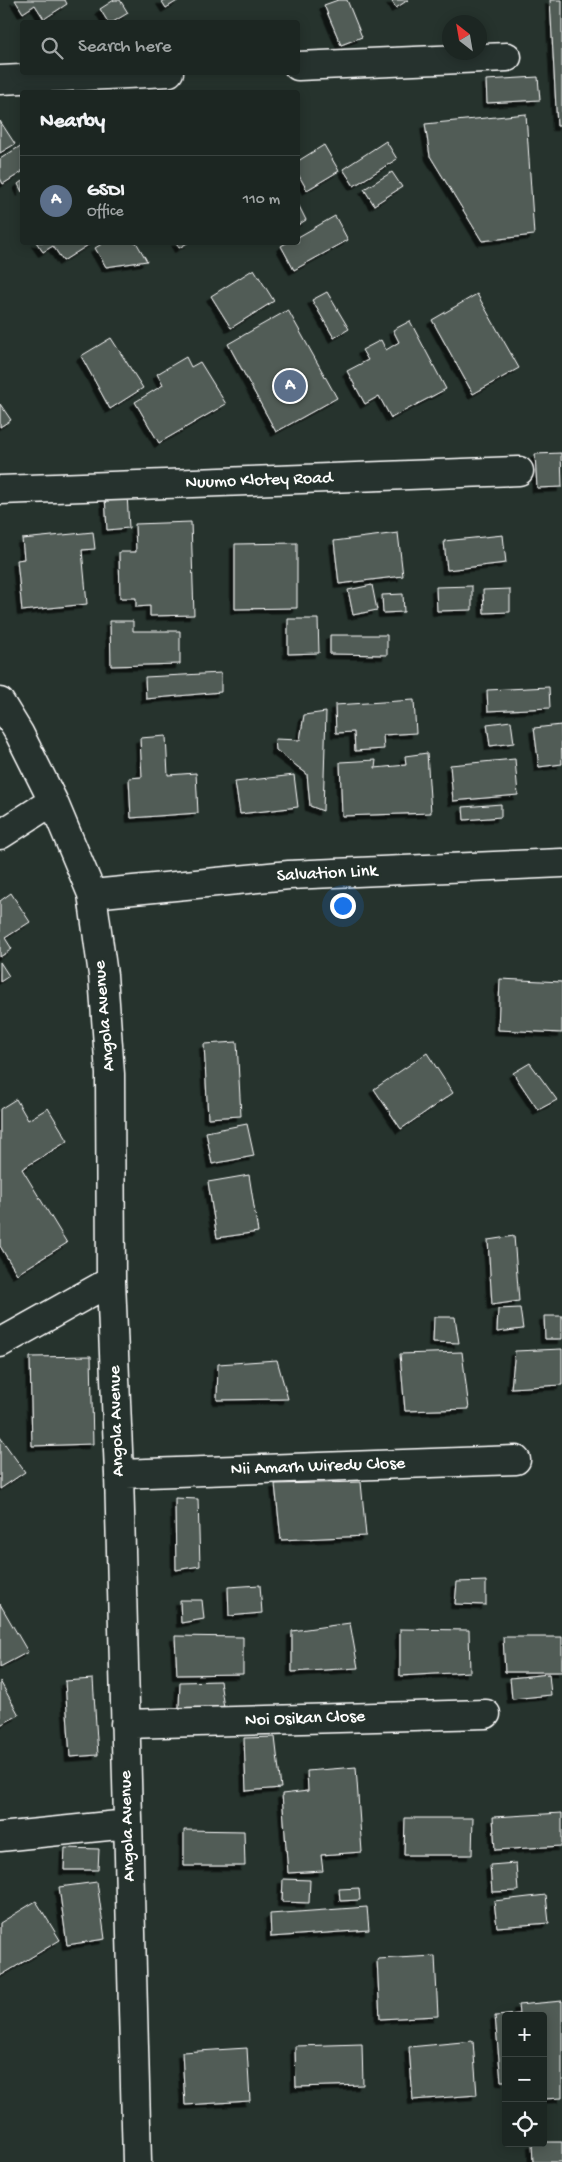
<!DOCTYPE html>
<html lang="en">
<head>
<meta charset="utf-8">
<style>
	:root { --surface:#1c2622; --page:#252e2a; --text:#f1f3f6; --muted:#a0a5a5; --line:#3a4340; --accent:#2563eb }
	body { margin:0; font-family:"Gochi Hand",sans-serif; background:var(--page); color:var(--text) }
	.controls { position:absolute; right:15px; bottom:15px; display:grid; overflow:hidden; border-radius:5px; box-shadow:0 2px 12px #0003 }
	.controls button { width:45px; height:45px; display:grid; place-items:center; padding:0; border:0; border-bottom:1px solid var(--line); background:var(--surface); color:var(--text); font:25px sans-serif }
	.compass { position:absolute; left:442px; top:15px; width:45px; height:45px; border-radius:50%; background:var(--surface); box-shadow:0 2px 12px #0003; rotate:329deg }
	.you { position:absolute; left:342px; top:905px; width:18px; height:18px; margin:-12px; border:4px solid #fff; border-radius:50%; background:#1a73e8; box-shadow:0 0 0 8px #1a73e833 }
	.badge { display:grid; place-items:center; width:32px; height:32px; border-radius:50%; background:var(--accent); color:#fff; font-size:16px; font-weight:700 }
	.pin { position:absolute; translate:-50% -50%; border:2px solid #fff; box-shadow:0 1px 5px #0006 }
	.list { margin:0; padding:0; list-style:none }
	h2 { display:flex; justify-content:space-between; align-items:center; height:65px; margin:0; padding:0 20px; font-size:21px }
	h2 small { font-size:16px; font-weight:400; color:var(--muted) }
	.list li { display:grid; grid-template-columns:32px 1fr auto; gap:15px; align-items:center; box-sizing:border-box; height:90px; padding:0 20px; border-top:1px solid var(--line) }
	.list b { display:block; font-size:19px; white-space:nowrap }
	.list p { margin:0; font-size:16px; white-space:nowrap; color:var(--muted) }
	.list em { font-size:16px; font-style:normal; color:var(--muted) }
	.icon { flex:none; width:28px; height:28px; fill:none; stroke:currentColor; stroke-width:2; stroke-linecap:round; stroke-linejoin:round }
	.map { position:relative; flex:none; width:562px; height:2162px; overflow:hidden }
	.search { position:absolute; background:var(--surface); box-shadow:0 2px 12px #0003; left:20px; top:20px; width:280px; height:55px; display:flex; align-items:center; gap:12px; box-sizing:border-box; padding:0 18px; border-radius:5px; color:var(--muted); font-size:19px }
	.panel { position:absolute; background:var(--surface); box-shadow:0 2px 12px #0003; left:20px; top:90px; width:280px; height:155px; border-radius:5px }
	.map>svg:first-child { display:block }
</style>
</head>
<body>
<div class="map">
<svg width="562" height="2162" viewBox="0 0 562 2162">
	<defs>
		<filter id="shadow"><feDropShadow dx="-4.5" dy="4.5" stdDeviation="0" flood-color="#0009"/></filter>
	</defs>
	<rect width="100%" height="100%" fill="#26332d"/>
	<filter id="ink" filterUnits="userSpaceOnUse"><feTurbulence type="fractalNoise" baseFrequency=".02" numOctaves="2"/><feDisplacementMap in="SourceGraphic" scale="10" xChannelSelector="R" yChannelSelector="G"/><feConvolveMatrix kernelMatrix="1 2 1 2 8 2 1 2 1" color-interpolation-filters="sRGB"/></filter>
	<g filter="url(#ink)">
		<path fill="#515c57" stroke="#fff" filter="url(#shadow)" d="M15,0H65L67,4L44,19L35,5L23,13Z
			M114,0H120L128,13L113,22H108L100,9Z
			M161,0H179L166,8Z
			M338,0H347L362,37L341,45L324,5Z
			M391,0H408L396,8Z
			M550,0H562V126H557Z
			M538,77L540,100L487,103L486,80Z
			M526,114L534,235L482,241L430,156L425,124Z
			M0,121L15,144L0,153Z
			M386,141L397,159L354,186L343,169Z
			M22,145V172L3,184L0,178V159Z
			M324,145L339,171L307,190L298,174V161Z
			M392,172L402,187L374,205L364,189Z
			M22,181V192L18,184Z
			M298,204L306,220L298,225Z
			M335,216L348,240L294,270L281,246L288,242H298V237Z
			M36,242H93L63,261L53,246L43,252Z
			M105,242H136L147,261L106,267L95,248Z
			M176,242H189L179,248Z
			M254,269L274,301L231,328L211,296Z
			M327,292L349,329L334,338L312,300Z
			M477,294L519,368L473,394L432,320Z
			M288,310L337,398L276,432L228,344Z
			M410,321L446,389L391,418L379,396L365,404L347,371L368,360L362,350L381,340L386,350L399,342L393,330Z
			M111,338L143,388L110,409L81,356Z
			M186,357L191,367L200,362L226,404L159,443L135,402L163,385L157,374Z
			M0,404L11,420L0,427Z
			M561,453L562,487L537,488L535,454Z
			M127,494L129,528L107,530L105,496Z
			M191,522L194,615L150,616V606L136,607V598H120L119,552H136L135,524Z
			M93,532L95,549L82,550L87,604L22,611L17,560L24,559L22,539Z
			M398,533L403,576L339,584L334,541Z
			M503,535L506,563L447,570L444,541Z
			M297,543V608L235,609V544Z
			M372,585L377,610L353,615L348,590Z
			M472,586V610L437,611L436,587Z
			M510,589V612L484,613L483,590Z
			M403,594L404,612L383,613L382,595Z
			M288,619H318L319,653L288,654Z
			M110,621H133V631H180V664L111,666Z
			M330,635H387V655L330,654Z
			M221,673V692L146,699L145,677Z
			M549,687L550,708L488,711L487,690Z
			M414,700L416,733L383,735L384,749L355,751L354,732L336,733L335,705Z
			M326,712L323,811L310,806L307,774L276,750L275,739L300,740L304,715Z
			M511,721L514,743L490,746L487,724Z
			M561,725L562,764L539,767L534,728Z
			M166,736L168,775L196,773L198,813L131,818L129,778L142,777L140,738Z
			M427,753L431,813L342,816L340,762L376,760L375,768L406,765L405,756Z
			M515,759L518,795L453,801L450,765Z
			M294,775L298,807L240,814L235,782Z
			M501,804V817L464,820L463,807Z
			M11,893L30,922L5,938L12,949L0,957V901Z
			M0,962L9,976L0,982Z
			M500,979L562,982V1033L498,1030Z
			M237,1042L241,1116L208,1118L204,1044Z
			M427,1053L453,1093L401,1129L374,1089Z
			M530,1063L557,1100L538,1110L513,1073Z
			M16,1099L28,1120L48,1108L68,1141L22,1169L67,1243L17,1274L0,1246V1109Z
			M247,1124L254,1156L212,1164L206,1132Z
			M249,1175L258,1232L217,1238L208,1182Z
			M514,1236L519,1301L492,1305L488,1240Z
			M520,1308L523,1329L497,1332L498,1309Z
			M544,1316H562V1339H545Z
			M434,1317H455L459,1343L433,1342Z
			M562,1349V1385L511,1388L515,1351Z
			M462,1352L469,1409L405,1411L400,1354Z
			M91,1356L93,1444L32,1446L30,1357Z
			M277,1360L288,1399L217,1400L218,1364Z
			M0,1437L25,1472L0,1489Z
			M361,1482L366,1536L281,1540L275,1484Z
			M175,1498L198,1499L200,1566L176,1570Z
			M486,1581V1605L455,1604L457,1582Z
			M260,1585L262,1613L229,1616L228,1587Z
			M180,1600H202L204,1619L181,1623Z
			M0,1604L28,1652L0,1667Z
			M350,1623L358,1668L292,1672V1631Z
			M400,1629L469,1630L470,1672L400,1676Z
			M175,1636L243,1637V1674L177,1675Z
			M503,1637H562V1672H505Z
			M549,1674L551,1695L512,1699L510,1678Z
			M93,1679L98,1755L70,1757L65,1681Z
			M0,1681L19,1715L0,1725Z
			M220,1681L224,1708H179L180,1682Z
			M275,1737L281,1788L246,1791L244,1738Z
			M356,1767L362,1852L321,1855L323,1871L288,1873L282,1794L308,1791L307,1771Z
			M562,1813V1846L495,1850L493,1817Z
			M405,1818H473L472,1855H404Z
			M184,1830L244,1831L245,1866H184Z
			M65,1848L99,1849L98,1870H64Z
			M516,1863L518,1891L492,1892L490,1865Z
			M283,1879L310,1880L309,1903L282,1902Z
			M97,1882L105,1939L67,1945L59,1887Z
			M359,1888L360,1900L340,1901L339,1889Z
			M546,1895L549,1923L497,1927L494,1901Z
			M36,1901L60,1940L0,1976V1923Z
			M367,1907L369,1930L271,1937L270,1914Z
			M435,1956L438,2016L380,2019L377,1959Z
			M562,2001V2098L543,2099V2016H506V2081H501L495,2016L519,2014L518,2005Z
			M473,2041L477,2095L413,2100L409,2047Z
			M362,2044L363,2085L296,2087L295,2046Z
			M247,2048L250,2101L185,2105L182,2052Z
			M543,2142H562V2162H533L532,2143Z"/>
		<g fill="none" stroke-linecap="round" stroke-linejoin="round">
			<defs>
				<path id="minor" d="M298,66L507,57
					M0,80L169,72
					M0,490L519,471
					M0,702L19,733L53,801L92,894L103,975L110,1074L111,1281L119,1474L137,2162
					M0,835L53,801
					M92,894L289,875L562,863
					M0,1343L111,1281
					M119,1474L516,1460
					M125,1724L486,1714
					M0,1837L128,1824"/>
			</defs>
			<use href="#minor" stroke="#fff" stroke-width="31"/>
			<use href="#minor" stroke="#26332d" stroke-width="28"/>
		</g>
	</g>
	<g text-anchor="middle" dominant-baseline="central" stroke-width="5" stroke-linejoin="round" paint-order="stroke">
		<g font-size="18" fill="#fff" stroke="#26332d">
			<text transform="translate(259 481) rotate(-2)">Nuumo Klotey Road</text>
			<text transform="translate(327 874) rotate(-3)">Salvation Link</text>
			<text transform="translate(105 1016) rotate(-95)">Angola Avenue</text>
			<text transform="translate(117 1421) rotate(-92)">Angola Avenue</text>
			<text transform="translate(318 1467) rotate(-2)">Nii Amarh Wiredu Close</text>
			<text transform="translate(305 1719) rotate(-2)">Noi Osikan Close</text>
			<text transform="translate(128 1826) rotate(-92)">Angola Avenue</text>
		</g>
	</g>
</svg>
<div class="controls">
<button>+</button>
<button>−</button>
<button><svg class="icon" aria-label="locate" viewBox="0 0 24 24"><circle cx="12" cy="12" r="6"/><path d="M12 2v4M12 18v4M2 12h4M18 12h4"/></svg></button>
</div>
<svg class="compass" viewBox="-18 -18 36 36"><path d="M0-13l5 13h-10z" fill="#e53935"/><path d="M0 13l5-13h-10z" fill="#a0a5a5"/></svg>
<div class="you"></div>
<div class="pin badge" style="left:290px;top:386px;background:#5c6f8a">A</div>
<div class="search"><svg class="icon" aria-label="search" viewBox="0 0 24 24"><circle cx="10" cy="10" r="6"/><path d="M15 15l6 6"/></svg>Search here</div>
<section class="panel">
<h2>Nearby<small></small></h2>
<ul class="list">
<li><span class="badge" style="background:#5c6f8a">A</span><div><b>GSDI</b><p>Office</p></div><em>110 m</em></li>
</ul>
</section>
</div>
</body>
</html>
